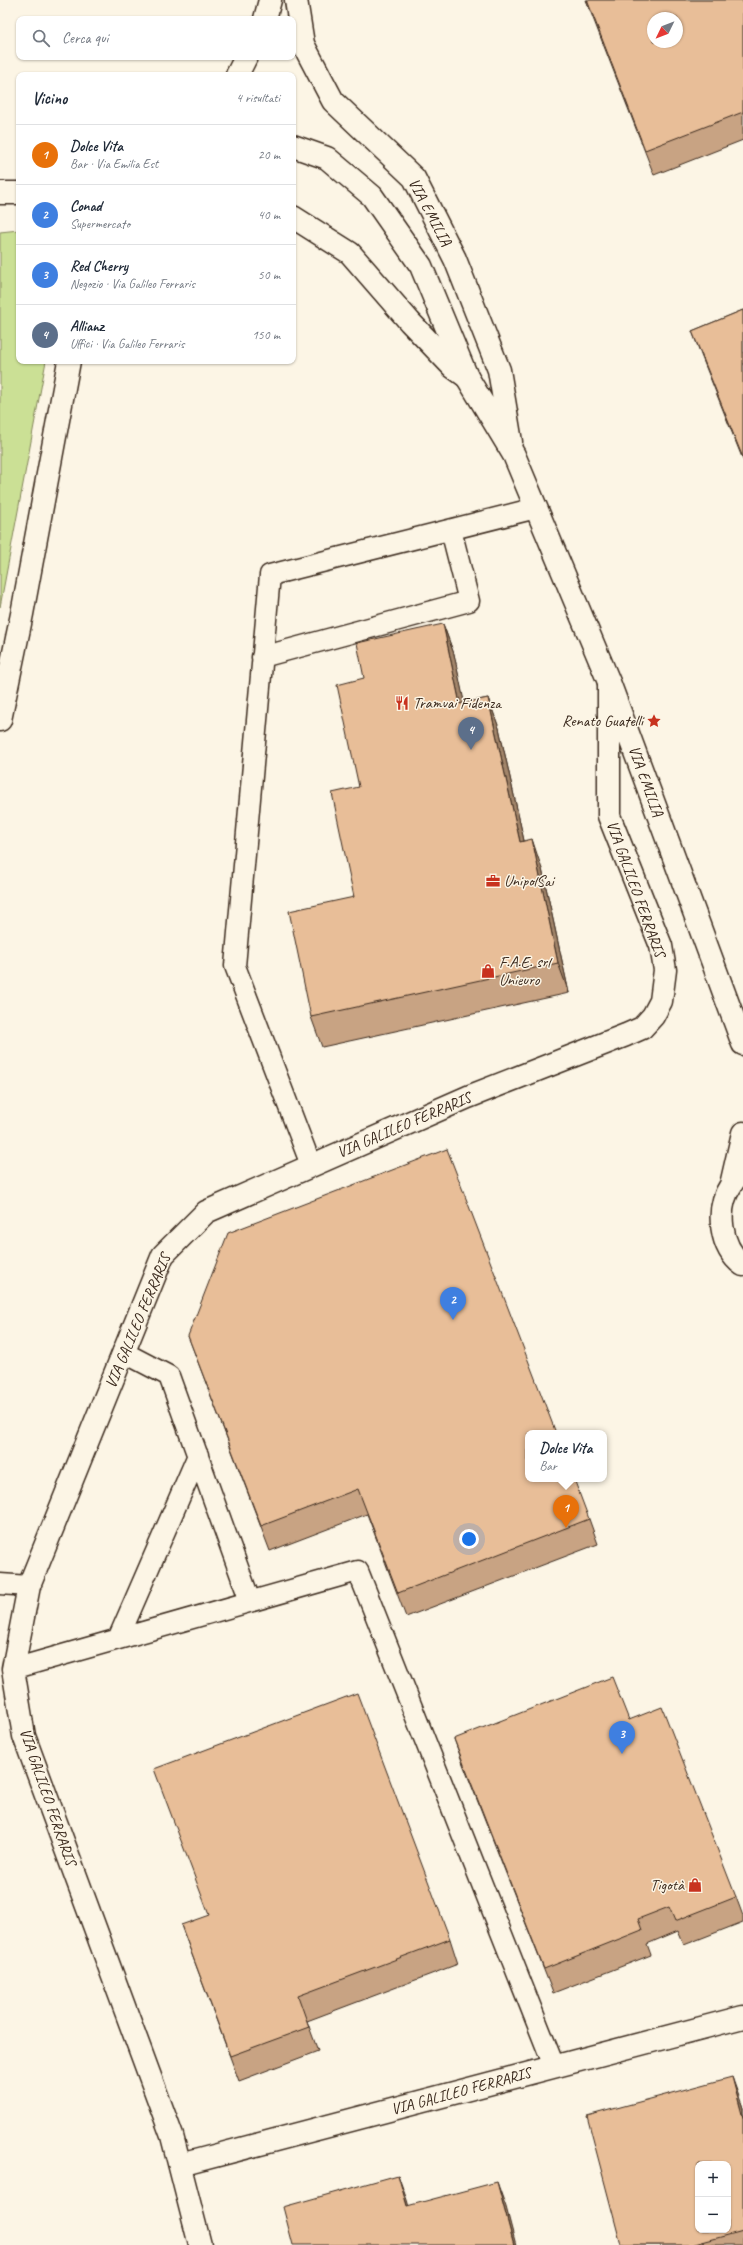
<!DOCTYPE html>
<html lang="it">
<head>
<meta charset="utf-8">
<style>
	:root { --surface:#fff; --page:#f2f2f3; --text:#1f2937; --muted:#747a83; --line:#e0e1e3; --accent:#c8321e }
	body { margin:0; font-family:Caveat,sans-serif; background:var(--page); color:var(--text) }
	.controls { position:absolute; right:12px; bottom:12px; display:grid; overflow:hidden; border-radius:8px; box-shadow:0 1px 3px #0004 }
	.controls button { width:36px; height:36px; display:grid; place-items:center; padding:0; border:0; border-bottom:1px solid var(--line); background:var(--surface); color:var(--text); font:20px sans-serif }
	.compass { position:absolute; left:647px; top:12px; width:36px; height:36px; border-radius:50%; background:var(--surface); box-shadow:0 1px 3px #0004; rotate:227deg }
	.you { position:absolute; left:469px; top:1539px; width:14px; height:14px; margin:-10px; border:3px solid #fff; border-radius:50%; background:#1a73e8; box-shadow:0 0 0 6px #1a73e833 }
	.badge { display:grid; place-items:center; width:26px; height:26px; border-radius:50%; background:var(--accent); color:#fff; font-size:13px; font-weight:700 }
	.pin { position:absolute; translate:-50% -33px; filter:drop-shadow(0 1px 2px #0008) }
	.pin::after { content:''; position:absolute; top:21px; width:14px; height:12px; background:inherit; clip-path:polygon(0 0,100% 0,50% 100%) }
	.popup { position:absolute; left:525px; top:1430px; width:82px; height:52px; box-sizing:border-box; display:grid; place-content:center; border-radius:8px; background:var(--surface); filter:drop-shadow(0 1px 3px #0005); font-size:13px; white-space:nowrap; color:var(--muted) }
	.popup b { font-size:15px; color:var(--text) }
	.popup::after { content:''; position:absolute; left:50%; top:100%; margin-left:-8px; border:8px solid transparent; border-top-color:var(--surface) }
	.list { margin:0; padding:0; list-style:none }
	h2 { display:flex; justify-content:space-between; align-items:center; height:52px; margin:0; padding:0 16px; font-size:17px }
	h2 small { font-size:13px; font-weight:400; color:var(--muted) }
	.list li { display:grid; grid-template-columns:26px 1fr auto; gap:12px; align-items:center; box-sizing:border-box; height:60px; padding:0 16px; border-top:1px solid var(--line) }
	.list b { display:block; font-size:15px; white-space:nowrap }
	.list p { margin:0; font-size:13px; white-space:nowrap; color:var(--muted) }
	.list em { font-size:13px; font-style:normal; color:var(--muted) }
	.icon { flex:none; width:22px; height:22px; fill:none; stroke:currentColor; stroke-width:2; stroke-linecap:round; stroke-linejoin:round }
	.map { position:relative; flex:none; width:743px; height:2245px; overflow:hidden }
	.search { position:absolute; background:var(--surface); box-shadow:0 1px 3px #0004; left:16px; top:16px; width:280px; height:44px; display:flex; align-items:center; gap:10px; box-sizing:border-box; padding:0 14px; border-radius:8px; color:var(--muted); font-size:15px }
	.panel { position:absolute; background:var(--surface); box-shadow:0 1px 3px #0004; left:16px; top:72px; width:280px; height:292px; border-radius:8px }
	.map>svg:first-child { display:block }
</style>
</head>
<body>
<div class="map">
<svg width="743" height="2245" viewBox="0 0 743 2245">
	<rect width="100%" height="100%" fill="#fcf5e5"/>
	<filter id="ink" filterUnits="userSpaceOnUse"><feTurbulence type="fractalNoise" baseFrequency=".025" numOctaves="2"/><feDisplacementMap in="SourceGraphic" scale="8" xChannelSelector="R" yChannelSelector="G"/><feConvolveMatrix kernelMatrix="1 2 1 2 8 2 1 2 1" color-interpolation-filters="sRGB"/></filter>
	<g filter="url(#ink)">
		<path fill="#cbe095" stroke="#83855a" d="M19,230V361H46L0,607V232Z"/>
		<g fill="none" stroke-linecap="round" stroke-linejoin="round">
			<defs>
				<path id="service" d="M262,657L469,601L451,530
					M311,1165L235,966L270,575L536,508
					M123,1352L169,1376L250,1601
					M0,1584L29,1586
					M118,1639L198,1455
					M13,1669L358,1571L554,2066"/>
				<path id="minor" d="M180,2165L743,2017
					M200,2245L172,2136L24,1736L13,1669L29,1586L163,1255L206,1212L468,1097L626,1035L642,1028L653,1016L661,1001L665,970L661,946L609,816V683"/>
				<path id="secondary" d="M296,0L303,44L333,101L414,178L455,259L499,370L511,442
					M265,19L270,0
					M237,75L246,57
					M293,146L327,158L372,196L421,266L467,377L514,455L609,682L743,1044
					M0,193H19
					M743,1170C739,1175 734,1179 731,1185C715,1209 720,1248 743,1265
					M731,1185L743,1133"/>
				<path id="primary" d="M293,217L350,253L410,322L453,367L467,377
					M0,720L22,614L69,361"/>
			</defs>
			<use href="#service" stroke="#3b2a1e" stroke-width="23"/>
			<use href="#minor" stroke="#3b2a1e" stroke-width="25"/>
			<use href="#secondary" stroke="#3b2a1e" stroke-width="25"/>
			<use href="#primary" stroke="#3b2a1e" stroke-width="25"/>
			<use href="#service" stroke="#fcf5e5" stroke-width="20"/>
			<use href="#minor" stroke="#fcf5e5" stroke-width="22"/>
			<use href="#secondary" stroke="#fcf5e5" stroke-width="22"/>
			<use href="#primary" stroke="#fcf5e5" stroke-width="22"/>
		</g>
		<path fill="#c8a383" stroke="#3b2a1e" d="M586,0H743V140L654,175Z
			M743,310V460L701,355L692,331Z
			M443,624L454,654L464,703L488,698L499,728L524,841L542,869L569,993L322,1047L311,1017L354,897L364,678Z
			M188,1336L589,1519L598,1544L406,1617L367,1514L270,1551Z
			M629,1720L736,1897L743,1916V1922L684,1945L678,1931L647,1944L651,1955L553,1993L463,1764L454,1739Z
			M181,1925L450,1939L458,1964L307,2021L318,2051L239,2081Z
			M741,2102L743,2108V2245H621Z"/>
		<path fill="#a2856a" stroke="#3b2a1e" d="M443,624L454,654L471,734L460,704Z
			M488,698L499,728L531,872L520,842Z
			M532,839L542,869L569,993L558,963Z
			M732,2077L741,2102L743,2108V2118Z
			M398,2175L407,2200L416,2231L407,2206Z
			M497,2182L506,2207L516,2245H514Z"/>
		<path fill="#e8be98" stroke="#3b2a1e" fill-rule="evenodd" d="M587,0H743V112L645,150ZM653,18H677V42H653Z
			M743,310V458L692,331Z
			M443,624L460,704L488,698L520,842L532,839L558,963L311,1017L289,911L354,897L332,793L359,787L337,685L364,678L357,643Z
			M447,1149L556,1433H528V1479H574L589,1519L398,1593L358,1489L261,1526L188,1336L228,1233Z
			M612,1677L629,1720L662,1707L736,1897L675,1921L669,1907L638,1919L642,1930L544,1969L454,1739Z
			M357,1693L450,1939L298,1996L309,2027L230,2056L181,1925L209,1915L154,1769Z
			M732,2077L743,2118V2231L691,2245H621L587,2116ZM698,2164H728V2230H698Z
			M398,2175L407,2206L497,2182L514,2245H293L283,2207Z"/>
	</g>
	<defs>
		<symbol id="restaurant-bare" viewBox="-9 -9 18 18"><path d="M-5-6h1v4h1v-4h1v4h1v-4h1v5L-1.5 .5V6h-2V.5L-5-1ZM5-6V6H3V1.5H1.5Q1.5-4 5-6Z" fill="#c8321e" stroke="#fcf5e5" stroke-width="2.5" paint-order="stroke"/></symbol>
		<symbol id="sight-bare" viewBox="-9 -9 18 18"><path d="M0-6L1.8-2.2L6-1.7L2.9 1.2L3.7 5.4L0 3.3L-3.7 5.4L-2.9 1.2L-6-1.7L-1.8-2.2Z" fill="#c8321e" stroke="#fcf5e5" stroke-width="2.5" paint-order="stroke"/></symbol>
		<symbol id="office-bare" viewBox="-9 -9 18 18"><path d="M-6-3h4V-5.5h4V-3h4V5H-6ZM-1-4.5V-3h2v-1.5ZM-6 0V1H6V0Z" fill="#c8321e" stroke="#fcf5e5" stroke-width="2.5" paint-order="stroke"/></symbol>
		<symbol id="shop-bare" viewBox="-9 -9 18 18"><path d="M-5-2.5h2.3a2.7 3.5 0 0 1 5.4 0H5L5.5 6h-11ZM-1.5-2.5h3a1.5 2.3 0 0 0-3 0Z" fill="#c8321e" stroke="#fcf5e5" stroke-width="2.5" paint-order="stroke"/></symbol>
	</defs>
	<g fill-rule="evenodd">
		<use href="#restaurant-bare" x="392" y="693" width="20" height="20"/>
		<use href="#sight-bare" x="644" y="711" width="20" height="20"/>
		<use href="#office-bare" x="483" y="871" width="20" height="20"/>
		<use href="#shop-bare" x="478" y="961" width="20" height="20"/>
		<use href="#shop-bare" x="685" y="1875" width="20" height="20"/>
	</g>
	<g text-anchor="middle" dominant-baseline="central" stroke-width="3" stroke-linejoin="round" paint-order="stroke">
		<g font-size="16" fill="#3b2a1e" stroke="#fcf5e5">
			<text transform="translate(430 212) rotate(62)">VIA EMILIA</text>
			<text transform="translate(646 781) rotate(70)">VIA EMILIA</text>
			<text transform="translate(636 889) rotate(70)">VIA GALILEO FERRARIS</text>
			<text transform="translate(404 1125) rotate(-23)">VIA GALILEO FERRARIS</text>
			<text transform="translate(138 1321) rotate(-67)">VIA GALILEO FERRARIS</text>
			<text transform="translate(48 1797) rotate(71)">VIA GALILEO FERRARIS</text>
			<text transform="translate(461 2091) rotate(-15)">VIA GALILEO FERRARIS</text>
		</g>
		<g font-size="16" fill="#3b2a1e" stroke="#fcf5e5" text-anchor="start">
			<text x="413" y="703">Tramvai Fidenza</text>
			<text x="643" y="721" text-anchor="end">Renato Guatelli</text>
			<text x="504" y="881">UnipolSai</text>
			<text x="499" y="962">F.A.E. srl<tspan x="499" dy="18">Unieuro</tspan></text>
			<text x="684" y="1885" text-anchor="end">Tigotà</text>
		</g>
	</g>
</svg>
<div class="controls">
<button>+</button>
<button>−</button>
</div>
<svg class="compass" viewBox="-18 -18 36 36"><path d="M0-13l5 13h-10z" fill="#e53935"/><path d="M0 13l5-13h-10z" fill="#747a83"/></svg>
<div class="you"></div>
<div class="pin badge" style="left:566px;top:1528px;background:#e8710a">1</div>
<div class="popup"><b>Dolce Vita</b>Bar</div>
<div class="pin badge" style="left:453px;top:1320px;background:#3f7fe0">2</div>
<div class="pin badge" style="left:622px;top:1754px;background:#3f7fe0">3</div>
<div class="pin badge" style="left:471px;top:750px;background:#5c6f8a">4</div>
<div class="search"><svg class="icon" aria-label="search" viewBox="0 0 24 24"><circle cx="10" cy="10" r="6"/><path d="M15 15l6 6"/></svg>Cerca qui</div>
<section class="panel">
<h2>Vicino<small>4 risultati</small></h2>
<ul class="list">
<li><span class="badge" style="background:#e8710a">1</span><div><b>Dolce Vita</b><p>Bar · Via Emilia Est</p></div><em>20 m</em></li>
<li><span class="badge" style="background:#3f7fe0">2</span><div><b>Conad</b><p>Supermercato</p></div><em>40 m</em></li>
<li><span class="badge" style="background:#3f7fe0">3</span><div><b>Red Cherry</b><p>Negozio · Via Galileo Ferraris</p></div><em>50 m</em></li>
<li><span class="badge" style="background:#5c6f8a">4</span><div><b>Allianz</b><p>Uffici · Via Galileo Ferraris</p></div><em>150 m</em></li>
</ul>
</section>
</div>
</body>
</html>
